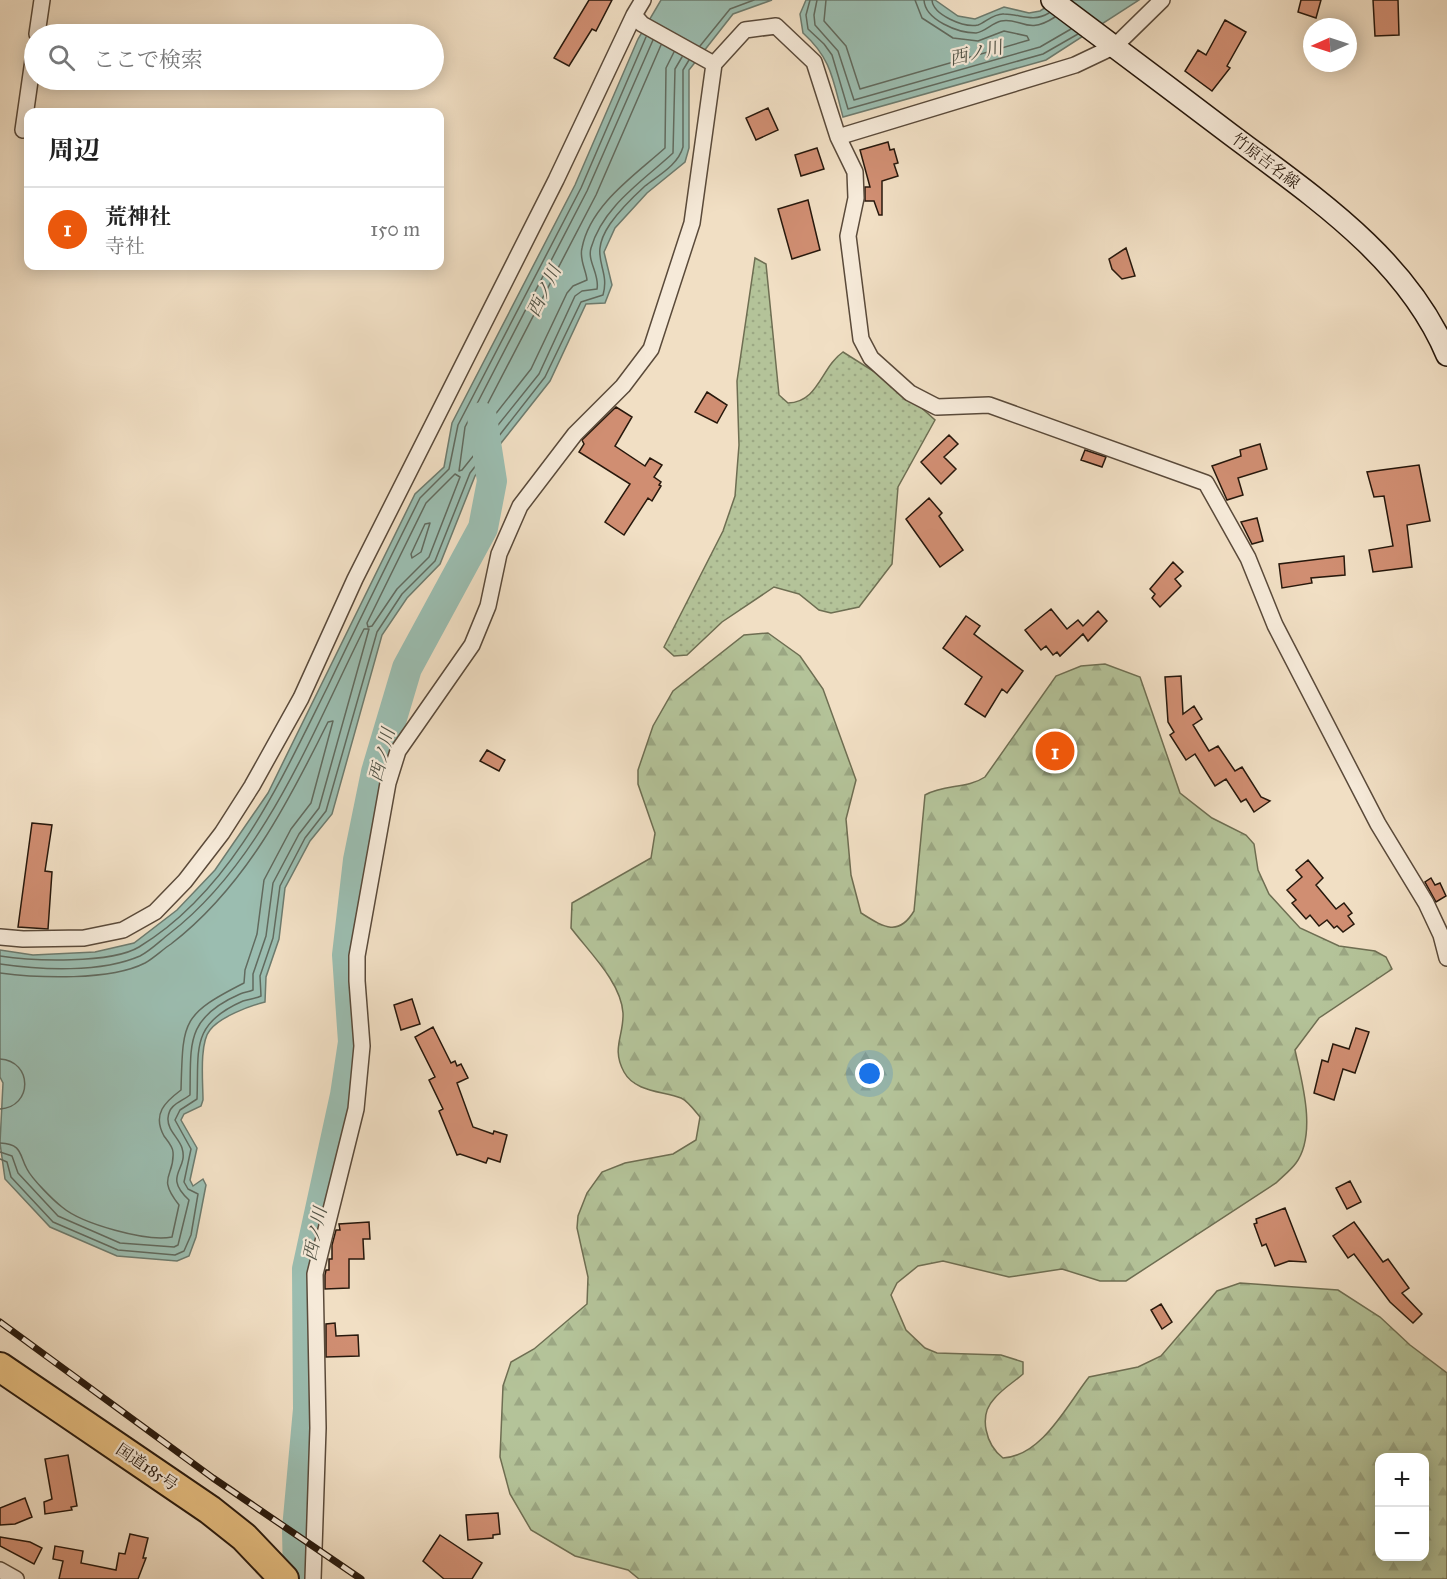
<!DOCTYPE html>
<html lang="ja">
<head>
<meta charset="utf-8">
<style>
	:root { --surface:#fff; --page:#f6f6f6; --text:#222; --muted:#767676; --line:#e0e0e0; --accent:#ea580c }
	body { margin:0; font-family:"IM FELL Great Primer","Noto Serif JP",serif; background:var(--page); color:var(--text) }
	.controls { position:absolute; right:18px; bottom:18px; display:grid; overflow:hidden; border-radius:12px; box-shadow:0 3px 15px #0003 }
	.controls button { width:54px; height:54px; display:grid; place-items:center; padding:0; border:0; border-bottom:2px solid var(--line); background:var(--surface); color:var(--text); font:30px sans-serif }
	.compass { position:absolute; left:1303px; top:18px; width:54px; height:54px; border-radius:50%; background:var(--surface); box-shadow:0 3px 15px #0003; rotate:267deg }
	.you { position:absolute; left:870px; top:1074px; width:21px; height:21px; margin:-15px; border:4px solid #fff; border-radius:50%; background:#1a73e8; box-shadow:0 0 0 9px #1a73e833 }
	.badge { display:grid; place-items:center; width:39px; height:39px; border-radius:50%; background:var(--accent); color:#fff; font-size:20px; font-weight:700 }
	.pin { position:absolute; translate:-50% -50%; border:3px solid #fff; box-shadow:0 2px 6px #0006 }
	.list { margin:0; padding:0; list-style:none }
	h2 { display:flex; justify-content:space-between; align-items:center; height:78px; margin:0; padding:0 24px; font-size:26px }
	h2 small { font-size:20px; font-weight:400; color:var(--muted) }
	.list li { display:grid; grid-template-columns:39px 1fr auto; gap:18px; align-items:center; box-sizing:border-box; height:84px; padding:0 24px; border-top:2px solid var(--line) }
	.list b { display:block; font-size:22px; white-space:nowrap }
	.list p { margin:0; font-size:20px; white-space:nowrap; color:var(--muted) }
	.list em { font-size:20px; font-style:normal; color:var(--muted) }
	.icon { flex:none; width:33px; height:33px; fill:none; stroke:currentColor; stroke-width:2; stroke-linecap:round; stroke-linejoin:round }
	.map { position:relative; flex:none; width:1447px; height:1579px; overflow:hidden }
	.search { position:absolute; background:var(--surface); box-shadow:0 3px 15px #0003; left:24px; top:24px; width:420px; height:66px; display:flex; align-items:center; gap:15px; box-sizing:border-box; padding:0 21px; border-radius:33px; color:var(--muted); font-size:22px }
	.panel { position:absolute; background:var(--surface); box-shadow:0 3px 15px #0003; left:24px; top:108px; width:420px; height:162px; border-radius:12px }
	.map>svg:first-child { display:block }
</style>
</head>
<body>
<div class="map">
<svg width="1447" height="1579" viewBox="0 0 1447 1579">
	<defs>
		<pattern id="grass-dots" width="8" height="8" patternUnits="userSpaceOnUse" patternTransform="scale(1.5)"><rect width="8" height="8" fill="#b4c399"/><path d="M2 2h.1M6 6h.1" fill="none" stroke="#9ba783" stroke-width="1.8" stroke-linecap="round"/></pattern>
		<pattern id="forest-firs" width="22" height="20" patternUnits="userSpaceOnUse" patternTransform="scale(1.5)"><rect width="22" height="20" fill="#b4c399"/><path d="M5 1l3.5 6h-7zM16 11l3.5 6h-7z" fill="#9ba783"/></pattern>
	</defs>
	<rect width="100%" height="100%" fill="#f1dfc4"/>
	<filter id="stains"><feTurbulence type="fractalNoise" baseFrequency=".00333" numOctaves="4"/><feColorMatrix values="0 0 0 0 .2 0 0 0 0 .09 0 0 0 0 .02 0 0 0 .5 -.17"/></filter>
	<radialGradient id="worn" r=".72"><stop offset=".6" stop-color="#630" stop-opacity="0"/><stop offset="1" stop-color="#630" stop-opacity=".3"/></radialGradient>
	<path fill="url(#grass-dots)" stroke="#6e6e52" stroke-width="1.5" d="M755,258L766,264L779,395L788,403C819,402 821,367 843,352L897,386L935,420L898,487L892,564L859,607L831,613L819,610L799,594L774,587L722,622L687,655L674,656L664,647L723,531L735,496L739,445L737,381Z"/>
	<path fill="url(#forest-firs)" stroke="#6e6e52" stroke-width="1.5" fill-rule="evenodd" d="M768,633L800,656L823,689L856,780L846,819L851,875L861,913C882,926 898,938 914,911L925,795C944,784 967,789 985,777L1056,676L1081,666L1105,664L1140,677L1180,793L1212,818L1246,835L1254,844L1258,870L1269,894L1300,928L1339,946L1375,951L1386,957L1392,969L1319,1018L1295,1050C1302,1082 1317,1134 1296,1163C1291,1170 1283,1176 1276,1183L1126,1281H1100L1062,1269L1009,1277L943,1261L918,1266L897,1283L891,1295L906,1330L925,1348L937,1353L1001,1355L1023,1362V1374C1014,1382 1002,1389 994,1399C978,1416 986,1445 1003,1458C1042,1456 1067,1405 1089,1377L1138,1367L1161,1356L1217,1291L1240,1283L1338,1290L1380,1317L1410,1345L1447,1373V1579H639L628,1570L575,1556L531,1530L510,1494L500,1457L503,1386L511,1362L534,1349L587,1304L588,1277L577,1228L578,1216L587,1193L602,1172L625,1163L673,1154L696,1140L700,1117C695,1111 688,1101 681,1098C662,1091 635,1092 624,1072C611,1048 624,1036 623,1013C621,982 589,952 571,928L572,903L651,858L655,833L638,784V770L653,726L673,691L744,635ZM1380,1458H1424V1556H1380Z"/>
	<path fill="#9bbdb0" stroke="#6d7b6e" stroke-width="1.5" d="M661,0H772L733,14L689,70V148L685,162L647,193L615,228L604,252L612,285L605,303L586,304L550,381L475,476L440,564L407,598L382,635L332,814L310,841L285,888L279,939L266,977L265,1002C249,1006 220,1017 210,1030C199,1043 203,1083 203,1100L201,1106L184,1114L181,1120L197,1148L190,1180L193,1186L203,1179L206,1185L196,1237L189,1256L177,1261L117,1256L50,1227L5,1179L0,1143L3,1083L0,1077V950L33,955L95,952L134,943L177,910L215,870L268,793L415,494L444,467L452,423L575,185L638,39Z
		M806,0H935L958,16L975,19L1004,7L1029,13L1040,11L1057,0H1139L1046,60L843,117C833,81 832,59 803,33L800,14Z"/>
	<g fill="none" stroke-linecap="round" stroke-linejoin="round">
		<path stroke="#616a5e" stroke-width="1.5" d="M810,0L806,15L808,29L824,44L832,55L848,109L1043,54L1078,34
			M817,0L814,15L815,25L838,51L854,100L1040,47L1071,29
			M826,0L824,21L846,46L860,89L1029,40L1027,36L1004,31L978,41L953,38L922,18L915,0
			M924,0C925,20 958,33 976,33C985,32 992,23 1001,21C1022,17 1026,36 1055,17
			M932,0C933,15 964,28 978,25C986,22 994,13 1004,14C1021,14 1032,23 1049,13
			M653,40L587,191L465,427L459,471L462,470L539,374L575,296L582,291L597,289C600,275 587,261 591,248C603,206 643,181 673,153L675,69L682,57
			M661,45L596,195L474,430L475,436L479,435L531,369L567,293L573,286L587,280C586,270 579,259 582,248C590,205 635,175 665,148L666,68L674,52
			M700,46L730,9L754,0
			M455,474L460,477L429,557L397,589L372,626L368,627L367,623L426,503Z
			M430,523L421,552L412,558L411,554L425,524Z
			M0,956C32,961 111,964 139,947C233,890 281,780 328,686C358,623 389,560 420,498L449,469L458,425L581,188L646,37
			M0,964C41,970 101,973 140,956C150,951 160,941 169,934C264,861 312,733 364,629H369L319,808L299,834L273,883L266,936L253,974V990C249,992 244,992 240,994C185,1018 191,1044 190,1095C181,1102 169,1104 168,1118C167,1130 179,1138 182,1148C189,1170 162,1175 189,1200L178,1245L174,1247L120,1243L58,1216L18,1173L12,1156L0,1152
			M0,973C38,978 110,981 145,963C154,958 162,950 171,944C245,887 288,803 328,722L333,721L311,803L291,829L264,880L257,934L245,970L244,983C181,1015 183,1021 181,1090C165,1102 152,1114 164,1136C167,1140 173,1147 173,1152C175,1177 156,1176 179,1205L172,1237C147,1242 82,1224 62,1207C53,1200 32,1179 27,1169C19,1155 23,1144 0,1143
			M0,1059C33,1061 33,1107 0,1109
			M0,1159L7,1162L11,1177L53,1222L118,1250L175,1255L184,1251L191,1235L198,1194L188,1189L184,1182L191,1149L175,1120L180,1110L197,1099C199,1050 190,1024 243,1001C248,999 255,999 261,996L260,976L273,938L280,886L305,838L326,811L377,632L402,594L435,561L470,473L545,377L581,302L603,295C611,267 587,258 610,224C619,211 633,197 645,186C659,175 678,165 683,147V70L689,60"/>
		<path stroke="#9bbdb0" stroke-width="30" d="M298,1579L297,1529L308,1409L307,1269L345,1095L353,1042L347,955L358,860L376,772L407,668L483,528L492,481L482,417"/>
	</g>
	<path fill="#d08e72" stroke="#27180c" stroke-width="1.5" d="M589,0H612L596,31L592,29L569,66L554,58Z
		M1301,0H1321L1316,18L1298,12Z
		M1373,0H1398L1399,35L1375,36Z
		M1225,20L1246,32L1227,66L1230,68L1212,91L1185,71L1198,50L1206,55Z
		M768,108L778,130L756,140L746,118Z
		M888,142L890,150L894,149L898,163L894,164L898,176L882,181V215H879L874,201H865V187H870L860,150Z
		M817,148L824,169L801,176L795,155Z
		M808,200L820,250L792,259L778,209Z
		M1126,248L1135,276L1122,279L1112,269L1109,259Z
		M707,392L727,405L717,423L695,412Z
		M616,407L632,417L615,446L645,466L650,458L662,465L654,477L661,482L659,485L661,486L652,501L648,498L624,535L605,522L630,484L579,452L584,444L582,440Z
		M949,435L958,444L944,457L956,469L941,484L921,462Z
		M1260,444L1267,469L1238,478L1243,495L1227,500L1212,466L1241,456L1240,450Z
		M1085,450L1106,457L1102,467L1081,460Z
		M1419,465L1430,521L1407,525L1412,567L1373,572L1369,550L1393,546L1384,496L1374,497L1367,472Z
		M929,498L942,513L939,516L963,550L940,567L906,519Z
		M1257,518L1263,541L1252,544L1241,522Z
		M1344,556L1345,575L1311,578L1312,583L1282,588L1279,564Z
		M1173,562L1183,572L1175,579L1181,586L1160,607L1152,598L1155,594L1150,589Z
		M1051,609L1067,629L1078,620L1083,626L1098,611L1107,621L1088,641L1083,634L1060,656L1057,652L1053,655L1046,646L1041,650L1025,630Z
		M966,616L980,626L974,634L1023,671L1007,693L1002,689L985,717L965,704L982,677L943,648Z
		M1181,676L1183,714L1194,706L1202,719L1193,725L1209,751L1218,746L1235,771L1242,767L1261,797L1270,801L1254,812L1246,799L1241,802L1226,779L1215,786L1195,754L1186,760L1170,735L1174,732L1168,722L1165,677Z
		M487,750L505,760L499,771L480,761Z
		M32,823L52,825L45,871L52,872L48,929L18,927Z
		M1308,860L1323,878L1316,885L1336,909L1344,903L1352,913L1348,916L1354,924L1343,932L1337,926L1334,928L1327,920L1319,926L1310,915L1306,919L1292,903L1296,900L1287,890L1302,877L1296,870Z
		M1431,878L1435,885L1440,883L1446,896L1436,902L1425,882Z
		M412,999L420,1024L401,1030L394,1005Z
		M433,1027L451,1063L455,1061L457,1066L461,1064L468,1078L457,1083L473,1127L493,1134L494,1131L507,1135L500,1162L488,1158L486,1163L460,1154L457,1155L439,1111L443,1109L429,1080L435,1077L415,1037Z
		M1356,1028L1369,1032L1355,1073L1343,1069L1334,1100L1314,1093L1322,1060L1328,1062L1333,1044L1349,1049Z
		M1350,1181L1361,1202L1347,1209L1336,1188Z
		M1285,1208L1306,1262L1289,1261L1275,1266L1266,1244L1262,1246L1254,1224L1257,1223L1256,1219Z
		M369,1222L370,1239H363L364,1259H349V1288L325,1289V1275L326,1270H329V1259H332V1245L336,1230H340L339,1224Z
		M1354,1222L1383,1262L1388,1259L1409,1288L1402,1293L1422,1314L1413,1323L1390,1302L1354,1254L1348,1258L1333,1236Z
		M1161,1304L1172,1322L1162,1329L1151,1310Z
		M335,1323L336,1336L358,1335L359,1356L326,1357V1324Z
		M68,1455L77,1506L71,1507L72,1510L45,1514L44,1502L52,1499L45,1459Z
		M25,1498L32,1517L15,1524L0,1525V1508Z
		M498,1513L500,1534L493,1535V1538L468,1540L466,1515Z
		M130,1534L148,1538L143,1558H146L138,1579H59L63,1561L53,1559L55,1546L83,1551L81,1563L116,1570L119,1553L125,1554Z
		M440,1535L482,1563L472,1579H444L423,1561Z
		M0,1537L30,1542L42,1548L34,1564L0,1546Z"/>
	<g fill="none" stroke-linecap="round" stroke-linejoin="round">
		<defs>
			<path id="street" d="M643,0L634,15L642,24L714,64L745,30L776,26L814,62L838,137L855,172L856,198L848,236L861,339L871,358L910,393L937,407L989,405L1206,483L1248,558L1275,625L1378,824L1426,903L1441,935L1447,958
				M37,34L42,0
				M23,130L34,53
				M838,137L1075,65L1115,46L1162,0
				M0,937L23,939L84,938L123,930L155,912L185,881L222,833L252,786L301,698L355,579L556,180L634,15
				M0,1570L16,1579
				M313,1579L318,1428L315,1274L356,1109L362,1046L357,981V956L388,783L398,751L472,645L488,606L499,554L520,506L575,434L623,386L651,349L692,223L714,64"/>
			<path id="secondary" d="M1052,0C1111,44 1171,89 1230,134C1311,195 1406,257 1447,355"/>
			<path id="highway" d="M0,1367L210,1510L244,1537L284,1579"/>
		</defs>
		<use href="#street" stroke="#5a4a3a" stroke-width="18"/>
		<use href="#secondary" stroke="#27180c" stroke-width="24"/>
		<use href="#highway" stroke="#27180c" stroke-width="32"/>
		<use href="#street" stroke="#f6ead9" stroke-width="15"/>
		<use href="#secondary" stroke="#f6ead9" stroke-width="21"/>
		<use href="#highway" stroke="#e8c082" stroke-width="28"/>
		<defs>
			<path id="rail" d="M0,1322L213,1478L361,1579"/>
		</defs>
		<use href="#rail" stroke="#27180c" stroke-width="7"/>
		<use href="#rail" stroke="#f6ead9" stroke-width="4.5" stroke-dasharray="14" stroke-linecap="butt"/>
	</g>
	<g text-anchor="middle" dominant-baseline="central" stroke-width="4.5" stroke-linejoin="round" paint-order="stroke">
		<g font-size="16" fill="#27180c" stroke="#f6ead9">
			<text transform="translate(1266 161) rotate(37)">竹原吉名線</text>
			<text transform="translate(147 1467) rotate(34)">国道185号</text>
		</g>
		<g font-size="18" font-style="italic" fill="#505245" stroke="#f6ead9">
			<text transform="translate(976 53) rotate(-13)">西ノ川</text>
			<text transform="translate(544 291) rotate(-64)">西ノ川</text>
			<text transform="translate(382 755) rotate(-75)">西ノ川</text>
			<text transform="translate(315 1234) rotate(-78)">西ノ川</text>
		</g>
	</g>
	<rect width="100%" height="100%" filter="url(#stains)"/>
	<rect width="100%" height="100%" fill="url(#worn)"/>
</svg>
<div class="controls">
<button>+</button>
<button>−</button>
</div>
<svg class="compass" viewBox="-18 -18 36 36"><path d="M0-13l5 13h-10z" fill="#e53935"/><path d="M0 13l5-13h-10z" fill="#767676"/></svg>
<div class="you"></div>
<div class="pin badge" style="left:1055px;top:751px">1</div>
<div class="search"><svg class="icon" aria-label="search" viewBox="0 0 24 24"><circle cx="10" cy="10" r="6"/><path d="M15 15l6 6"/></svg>ここで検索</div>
<section class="panel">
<h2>周辺<small></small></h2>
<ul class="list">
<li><span class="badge">1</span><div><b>荒神社</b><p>寺社</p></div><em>150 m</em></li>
</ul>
</section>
</div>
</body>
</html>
